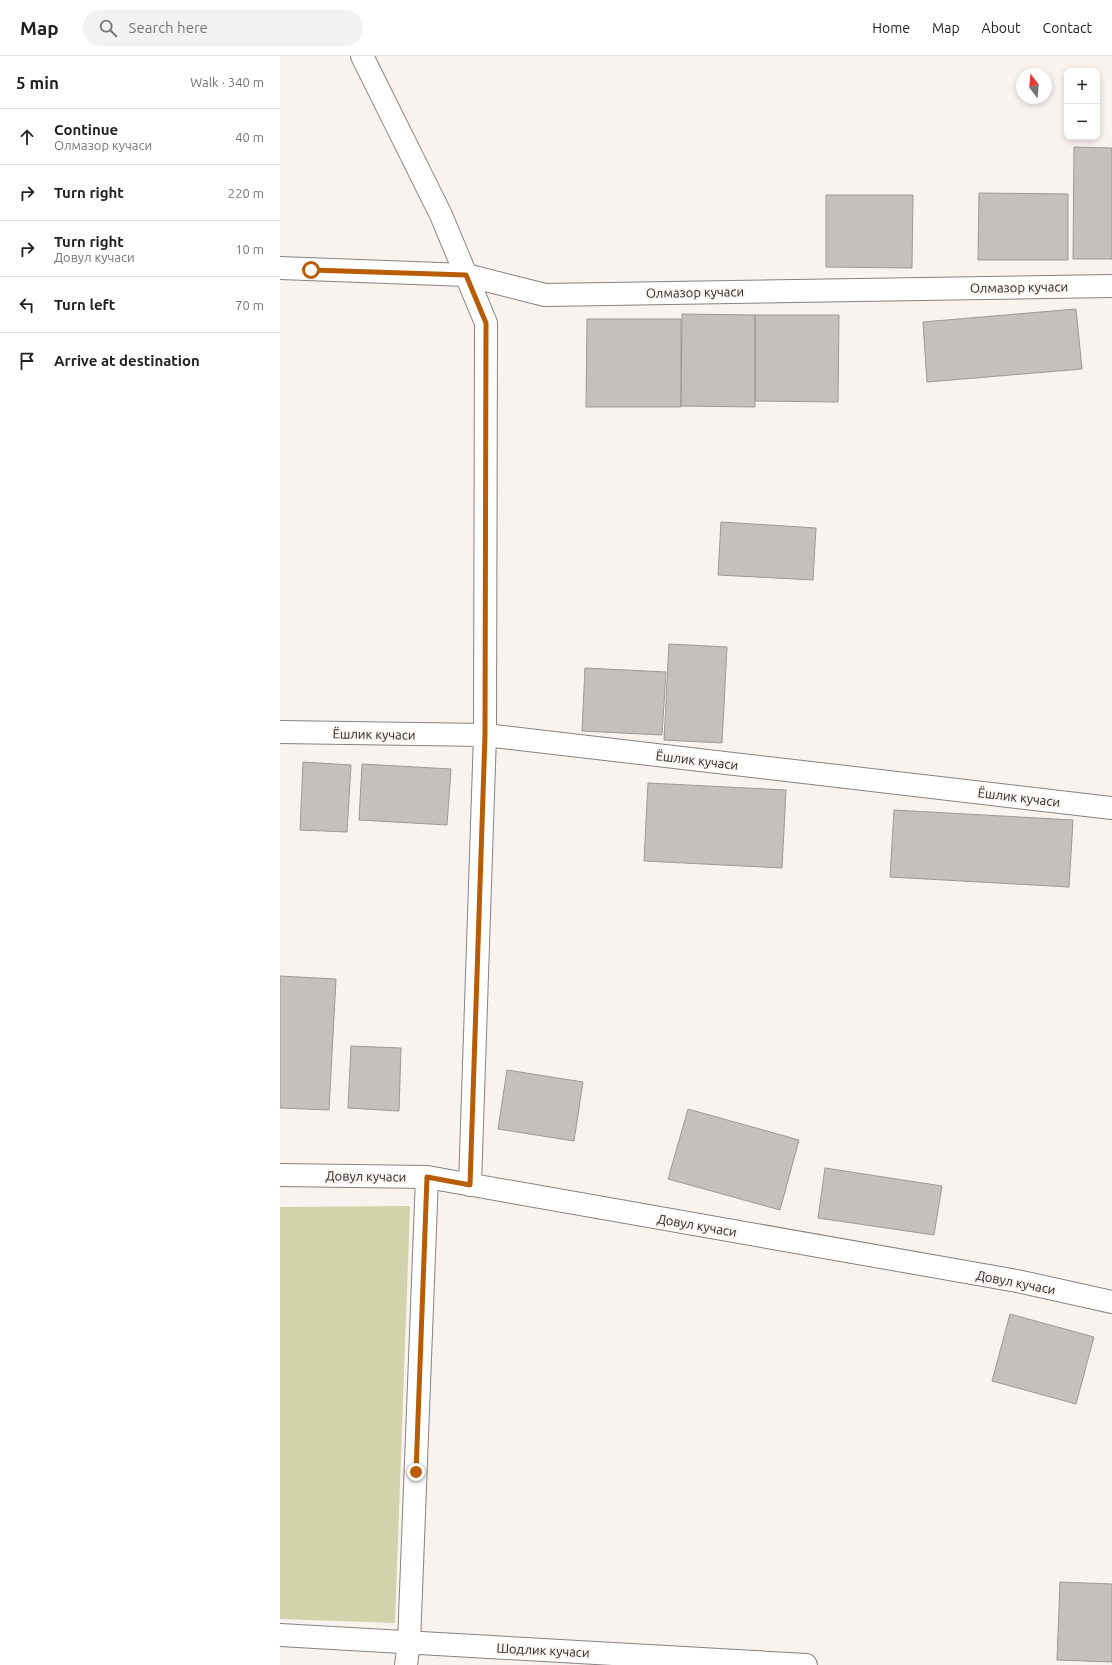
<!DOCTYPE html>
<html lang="en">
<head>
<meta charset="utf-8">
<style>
	:root { --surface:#fff; --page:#f2f2f2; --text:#202124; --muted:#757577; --line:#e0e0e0 }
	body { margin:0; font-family:Ubuntu,sans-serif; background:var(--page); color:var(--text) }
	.controls { position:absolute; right:12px; top:12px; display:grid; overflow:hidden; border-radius:8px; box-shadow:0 2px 6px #0003 }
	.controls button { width:36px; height:36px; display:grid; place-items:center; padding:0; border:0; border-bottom:1px solid var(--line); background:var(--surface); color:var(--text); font:20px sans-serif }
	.compass { position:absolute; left:736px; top:12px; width:36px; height:36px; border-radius:50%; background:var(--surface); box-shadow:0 2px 6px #0003; rotate:344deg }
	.stop { position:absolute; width:12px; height:12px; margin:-9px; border:3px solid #b85c06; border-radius:50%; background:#fff }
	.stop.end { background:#b85c06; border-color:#fff; box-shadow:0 1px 4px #0008 }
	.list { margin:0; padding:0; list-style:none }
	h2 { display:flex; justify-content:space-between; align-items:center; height:52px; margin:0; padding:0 16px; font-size:17px }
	h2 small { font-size:13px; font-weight:400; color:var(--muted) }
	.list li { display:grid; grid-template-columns:26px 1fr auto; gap:12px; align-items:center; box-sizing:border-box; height:56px; padding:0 16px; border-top:1px solid var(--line) }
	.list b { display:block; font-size:15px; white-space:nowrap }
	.list p { margin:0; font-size:13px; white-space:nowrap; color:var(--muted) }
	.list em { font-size:13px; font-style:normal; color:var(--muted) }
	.icon { flex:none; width:22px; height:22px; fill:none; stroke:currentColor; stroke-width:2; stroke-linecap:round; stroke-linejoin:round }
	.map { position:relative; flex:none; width:832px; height:1609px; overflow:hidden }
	header { display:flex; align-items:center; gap:24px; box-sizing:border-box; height:56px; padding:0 20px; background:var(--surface); border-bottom:1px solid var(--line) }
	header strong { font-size:19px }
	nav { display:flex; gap:22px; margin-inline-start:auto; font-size:14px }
	.search { width:280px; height:36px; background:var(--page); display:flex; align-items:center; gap:10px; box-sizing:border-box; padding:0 14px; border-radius:22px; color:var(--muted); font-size:15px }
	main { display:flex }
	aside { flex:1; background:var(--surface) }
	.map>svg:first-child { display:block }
</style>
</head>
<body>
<header>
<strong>Map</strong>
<div class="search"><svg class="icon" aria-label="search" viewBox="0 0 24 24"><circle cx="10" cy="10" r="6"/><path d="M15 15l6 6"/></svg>Search here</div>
<nav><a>Home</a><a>Map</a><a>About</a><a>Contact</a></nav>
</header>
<main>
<aside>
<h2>5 min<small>Walk · 340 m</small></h2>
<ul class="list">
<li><svg class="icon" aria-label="ahead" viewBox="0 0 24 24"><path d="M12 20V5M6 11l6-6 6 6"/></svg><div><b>Continue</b><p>Олмазор кучаси</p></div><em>40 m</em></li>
<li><svg class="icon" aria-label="right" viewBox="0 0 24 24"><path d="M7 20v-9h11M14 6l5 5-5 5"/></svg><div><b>Turn right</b></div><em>220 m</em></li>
<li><svg class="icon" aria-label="right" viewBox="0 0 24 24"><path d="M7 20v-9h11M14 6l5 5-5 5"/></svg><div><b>Turn right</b><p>Довул кучаси</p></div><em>10 m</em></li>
<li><svg class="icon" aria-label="left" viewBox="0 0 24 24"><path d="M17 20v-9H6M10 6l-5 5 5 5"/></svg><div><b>Turn left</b></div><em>70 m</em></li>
<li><svg class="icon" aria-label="arrive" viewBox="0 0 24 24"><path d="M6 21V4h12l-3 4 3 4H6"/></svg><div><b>Arrive at destination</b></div></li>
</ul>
</aside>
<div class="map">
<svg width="832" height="1609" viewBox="0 0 832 1609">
	<rect width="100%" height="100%" fill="#f9f3f0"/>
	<path fill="#d1d3aa" d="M130,1150L115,1567L0,1563V1151Z"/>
	<path fill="#c4c0bb" stroke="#9d9995" d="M794,91L832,92V203H793Z
		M699,137L788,138V204H698Z
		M546,139H633L632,212L546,211Z
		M796,253L802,313L647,326L643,266Z
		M402,258L475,259V351L401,350Z
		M475,259H559L558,346L475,345Z
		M307,263H401V351H306Z
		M441,466L536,472L533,524L438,519Z
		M389,588L447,591L442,687L384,684Z
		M305,612L386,616L382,679L302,675Z
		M23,706L71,709L67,776L20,774Z
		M82,708L171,713L167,769L79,764Z
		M368,727L506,734L502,812L364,805Z
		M614,754L793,764L789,831L610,821Z
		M0,920L56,923L49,1054L0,1052Z
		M71,990L121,992L119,1055L68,1052Z
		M227,1014L303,1026L294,1085L218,1073Z
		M408,1053L519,1084L500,1154L388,1123Z
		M545,1112L662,1130L654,1179L538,1162Z
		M730,1258L814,1281L796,1348L712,1325Z
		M780,1526L832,1528V1606L777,1604Z"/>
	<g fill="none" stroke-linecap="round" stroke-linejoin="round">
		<defs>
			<path id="minor" d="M82,0L161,159L206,267L205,679L190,1129
				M0,212L186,219L265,239L832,230
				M0,676L205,679L832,752
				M0,1119L147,1121L737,1225L832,1246
				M0,1579L526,1609
				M126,1609L129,1587L147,1121"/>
		</defs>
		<use href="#minor" stroke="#87827f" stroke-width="24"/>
		<use href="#minor" stroke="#fff" stroke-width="22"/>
	</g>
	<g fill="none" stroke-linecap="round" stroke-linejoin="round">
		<path stroke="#b85c06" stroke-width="5" d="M31,214L186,219L206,267L205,679L190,1129L147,1121L136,1416"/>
	</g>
	<g text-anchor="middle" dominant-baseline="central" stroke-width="3.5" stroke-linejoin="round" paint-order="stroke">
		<g font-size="13" fill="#2c2a29" stroke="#f9f3f0">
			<text transform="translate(739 231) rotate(-1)">Олмазор кучаси</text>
			<text transform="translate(415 236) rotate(-1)">Олмазор кучаси</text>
			<text transform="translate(94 678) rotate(1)">Ёшлик кучаси</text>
			<text transform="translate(417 704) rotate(7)">Ёшлик кучаси</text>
			<text transform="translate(739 741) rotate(7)">Ёшлик кучаси</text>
			<text transform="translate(86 1120) rotate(1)">Довул кучаси</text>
			<text transform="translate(417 1169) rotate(10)">Довул кучаси</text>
			<text transform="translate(736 1226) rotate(11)">Довул кучаси</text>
			<text transform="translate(263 1594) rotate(3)">Шодлик кучаси</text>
		</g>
	</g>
</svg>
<div class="controls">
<button>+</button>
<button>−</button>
</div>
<svg class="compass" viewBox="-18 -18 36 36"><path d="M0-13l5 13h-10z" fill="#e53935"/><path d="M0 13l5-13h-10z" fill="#757577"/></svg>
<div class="stop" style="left:31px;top:214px"></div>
<div class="stop end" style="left:136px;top:1416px"></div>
</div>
</main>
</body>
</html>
